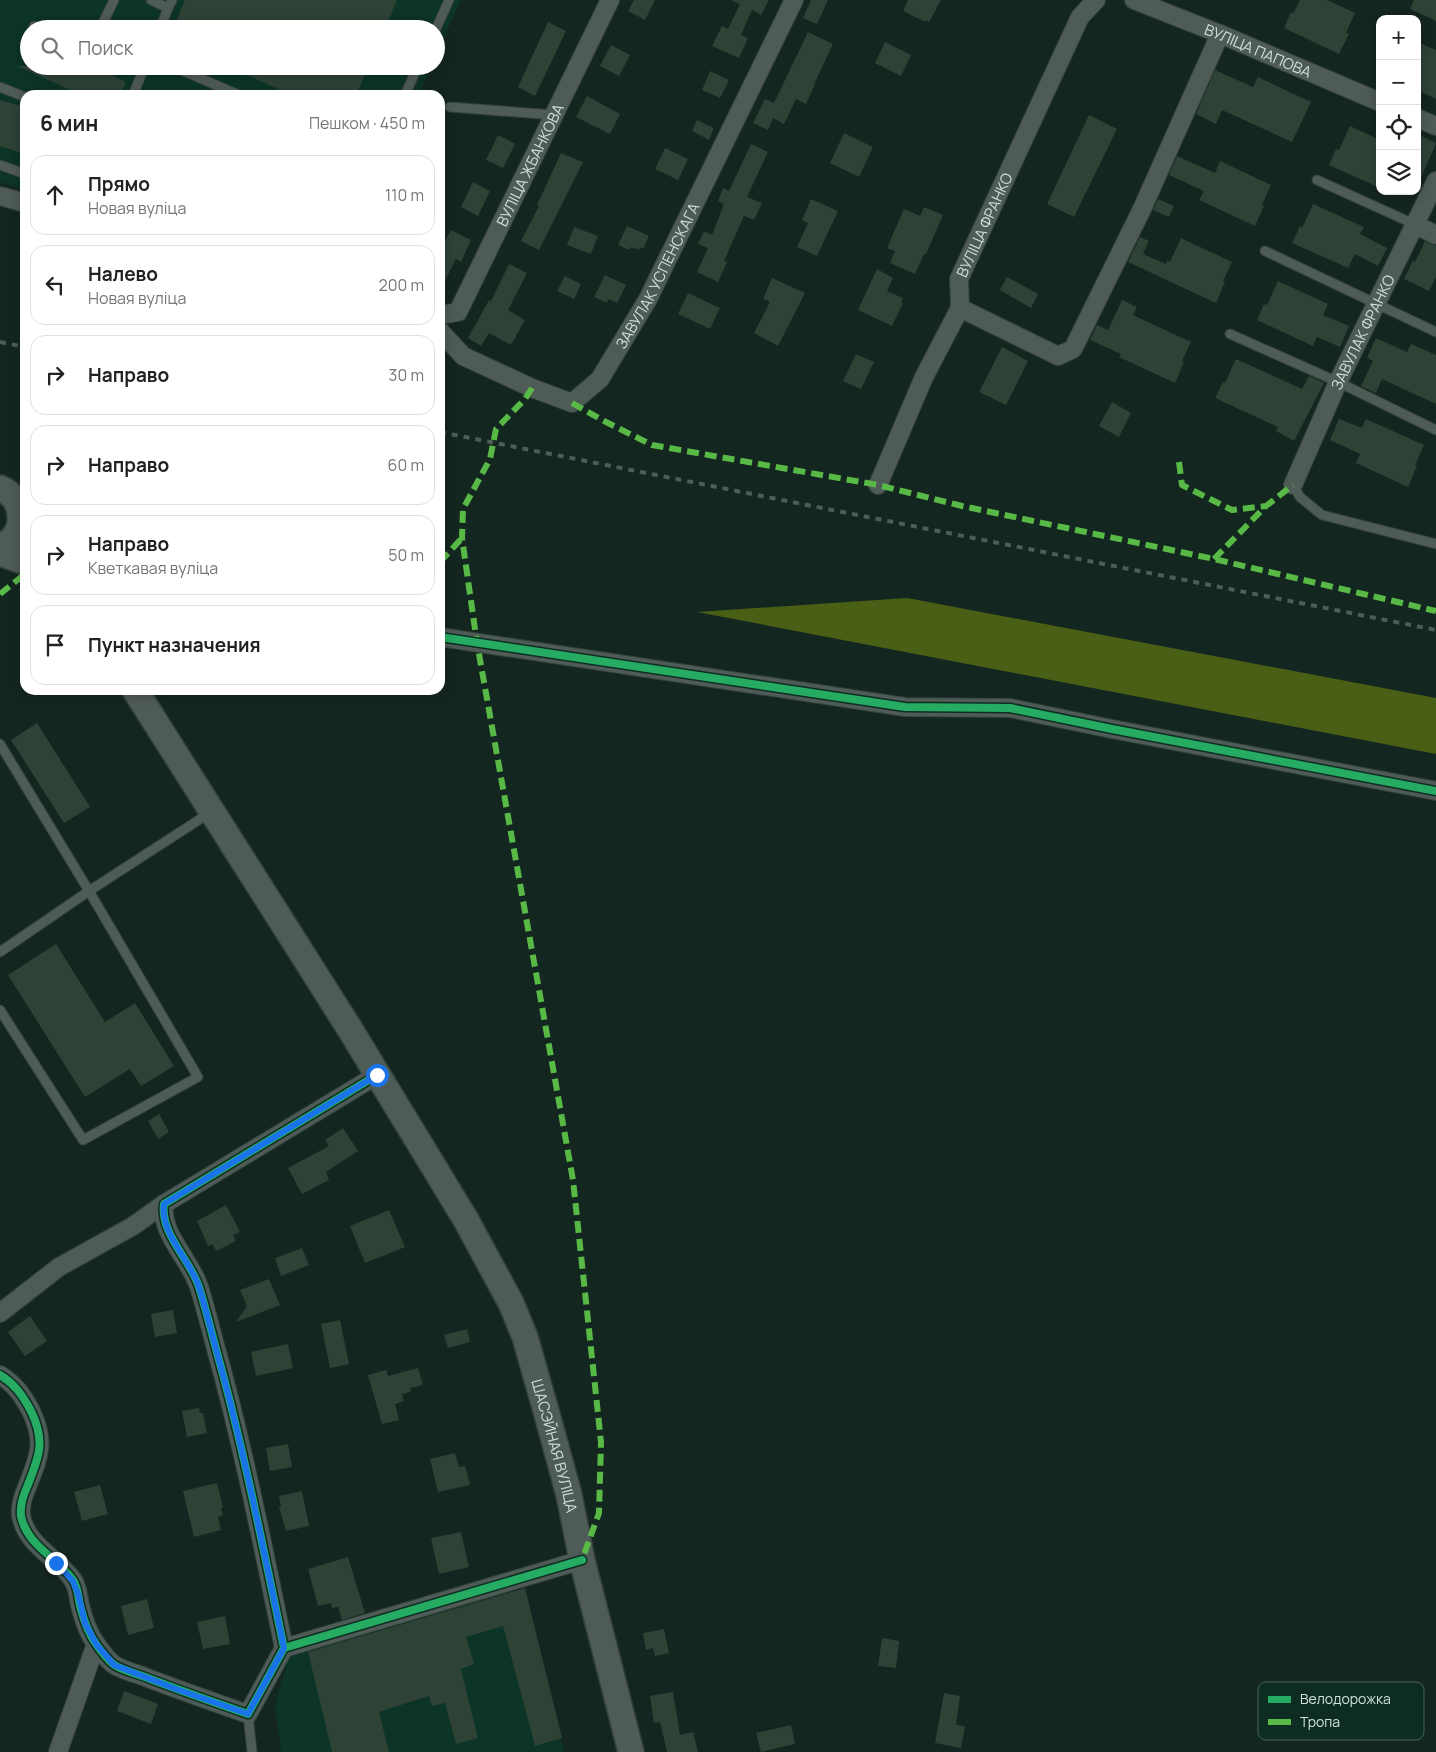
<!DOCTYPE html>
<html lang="ru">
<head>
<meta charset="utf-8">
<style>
	:root { --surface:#fff; --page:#f2f2f2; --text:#222; --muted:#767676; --line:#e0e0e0 }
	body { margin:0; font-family:Manrope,sans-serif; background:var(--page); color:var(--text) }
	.controls { position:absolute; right:15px; top:15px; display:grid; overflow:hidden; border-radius:10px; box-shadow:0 2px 12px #0003 }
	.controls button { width:45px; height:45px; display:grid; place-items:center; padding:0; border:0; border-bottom:1px solid var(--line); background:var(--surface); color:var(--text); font:25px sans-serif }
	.stop { position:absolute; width:15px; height:15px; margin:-11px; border:4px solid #1a73e8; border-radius:50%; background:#fff }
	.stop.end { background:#1a73e8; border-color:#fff; box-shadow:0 1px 5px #0008 }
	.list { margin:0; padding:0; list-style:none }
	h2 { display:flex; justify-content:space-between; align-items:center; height:65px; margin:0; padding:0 20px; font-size:21px }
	h2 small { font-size:16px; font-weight:400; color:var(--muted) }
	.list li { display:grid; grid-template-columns:32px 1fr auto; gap:15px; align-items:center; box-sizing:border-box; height:80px; margin:0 10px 10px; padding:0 10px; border:1px solid var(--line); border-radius:15px }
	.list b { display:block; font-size:19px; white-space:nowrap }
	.list p { margin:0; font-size:16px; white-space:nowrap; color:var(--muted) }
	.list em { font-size:16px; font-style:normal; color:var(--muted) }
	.icon { flex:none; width:28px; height:28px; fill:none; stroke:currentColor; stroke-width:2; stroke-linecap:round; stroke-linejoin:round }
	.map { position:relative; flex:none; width:1436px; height:1752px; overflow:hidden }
	.search { position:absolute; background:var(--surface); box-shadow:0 2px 12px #0003; left:20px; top:20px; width:425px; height:55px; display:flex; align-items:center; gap:12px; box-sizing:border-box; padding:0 18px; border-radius:28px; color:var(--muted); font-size:19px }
	.panel { position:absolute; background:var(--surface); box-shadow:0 2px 12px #0003; left:20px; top:90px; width:425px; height:605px; border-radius:15px }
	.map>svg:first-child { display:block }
</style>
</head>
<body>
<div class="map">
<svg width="1436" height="1752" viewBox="0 0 1436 1752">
	<rect width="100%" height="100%" fill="#142620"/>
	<path fill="#0c3427" d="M0,0H461L436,56V29H29V66H432L418,95H25V190L0,182Z
		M523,1589L564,1752H281L275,1706L291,1649Z"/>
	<path fill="#4a5f16" d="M907,598L1436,698V754L697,612Z"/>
	<path fill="#2e4236" d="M185,0H397L385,29H173Z
		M634,0H655L645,20L628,11Z
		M731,0H769L761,15L752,10L741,35L748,38L739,58L712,46L722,26L728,29L740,4Z
		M811,0H828L817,24L803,18Z
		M908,0H941L929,22L926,20L925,22L903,11Z
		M1300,0H1327L1355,13L1346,33L1349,34L1339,54L1284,28L1291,12L1293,14Z
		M1414,0H1436V21L1410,9Z
		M548,22L566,31L535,96L518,87Z
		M808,32L833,44L814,84H815L806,104L796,99L784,124L773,118L768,130L753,123L765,99L774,103Z
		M885,42L911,55L901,76L875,63Z
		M1417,42L1436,50V99L1417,90Z
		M611,45L630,55L619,76L600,66Z
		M17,66H92L126,82L120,95H82Z
		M226,66H369L356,95H292Z
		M1215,70L1253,87L1258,77L1311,102L1292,142L1222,110L1216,124L1196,114Z
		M710,71L729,80L720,98L702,90Z
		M587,96L620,114L610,134L576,117Z
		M0,100L25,107V154L0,146Z
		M1089,115L1117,129L1074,217L1047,204Z
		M697,120L714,128L709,140L692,131Z
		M1350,126L1380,140V188L1329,165L1336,149L1339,150Z
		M844,133L873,147L859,177L830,163Z
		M1417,134L1436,143L1417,187Z
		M498,135L515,144L503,168L486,160Z
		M751,144L768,152L747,197L762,203L754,220L744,216L724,261L727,262L718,282L697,272L708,248L698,244L704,231L712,235L724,204L718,201L723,188L729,191Z
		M665,148L688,159L678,180L655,169Z
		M561,153L583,162L539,250L521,241L539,206L537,205Z
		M1177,156L1215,173L1220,161L1271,185L1262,205L1264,206L1255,226L1199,200L1204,191L1169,175Z
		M473,182L490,191L478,216L461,207Z
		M811,199L838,211L817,256L797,247L808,223L802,220Z
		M1158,199L1174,206L1169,217L1153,210Z
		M1313,204L1364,227L1360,234L1387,248L1378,266L1355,254L1348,268L1292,243L1300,226L1302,228Z
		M924,207L943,215L926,254H924L915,274L890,263L895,251L887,248L904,209L920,216Z
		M627,226L649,236L643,249L640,247L639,250L631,247L629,250L618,245Z
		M574,227L598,236L591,254L567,245Z
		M451,230L471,240L461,262L456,259L440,291V251Z
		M1140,237L1149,241L1143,254L1166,264L1167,261L1170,262L1181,238L1232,262L1223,281L1225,282L1216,303L1128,262Z
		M1425,241L1436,246V277L1429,291L1404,279L1413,261L1415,262Z
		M509,264L527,273L508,310L525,320L511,345L489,333L481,346L468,338L489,300L491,301Z
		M877,269L893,278L887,291L903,298L901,303H903L892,326L858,310Z
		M605,275L626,285L617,303L608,299L607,303L594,297Z
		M565,276L581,284L574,299L557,291Z
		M1007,277L1038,294L1031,308L1000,290Z
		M772,278L805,293L778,346L754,333L770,302L763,299Z
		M1278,281L1328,304L1323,315L1349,326L1340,347L1317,337L1313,346L1257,320L1264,304L1267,305Z
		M688,293L720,308L710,329L678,314Z
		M1122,300L1137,307L1133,315L1191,342L1182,361L1184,362L1175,383L1119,357L1121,354L1090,340L1097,325L1108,330Z
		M1376,338L1407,352L1411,344L1436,355V404L1382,379L1376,393L1361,386L1373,361L1367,358Z
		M1002,347L1028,361L1006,405L979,392Z
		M856,354L874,362L861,389L843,381Z
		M1236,359L1302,389L1309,376L1324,383L1294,441L1276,431L1278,427L1215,398L1223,382L1225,383Z
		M1112,402L1131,413L1119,437L1099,426Z
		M1339,419L1362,428L1366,419L1424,445L1415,465L1417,466L1408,487L1356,463L1360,454L1330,440Z
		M37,723L90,807L64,823L11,740Z
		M56,944L105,1022L135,1003L174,1066L141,1086L130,1069L85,1097L8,975Z
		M159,1114L169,1132L158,1139L148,1121Z
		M343,1128L358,1151L326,1172L329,1180L302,1194L288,1168L329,1146L325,1140Z
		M226,1205L240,1232L233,1235L236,1241L216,1251L213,1244L208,1246L197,1221Z
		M389,1210L405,1247L365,1263L350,1226Z
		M302,1248L309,1265L281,1276L275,1258Z
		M269,1279L280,1305L236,1322L247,1306L240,1290Z
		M173,1310L177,1333L155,1337L151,1314Z
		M30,1316L47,1341L25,1356L8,1332Z
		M340,1320L349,1364L330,1368L321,1324Z
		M467,1329L470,1342L448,1348L444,1335Z
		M288,1344L293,1368L256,1376L251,1352Z
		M418,1368L423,1385L410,1388L411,1392L402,1394L404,1401L395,1404L399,1420L382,1424L368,1375L386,1370L388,1376Z
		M199,1408L200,1413H203L207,1433L187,1437L182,1411Z
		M288,1444L292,1467L270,1471L266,1448Z
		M455,1453L459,1467L465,1466L470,1485L438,1492L430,1459Z
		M217,1483L223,1508H221L223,1515L218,1517L221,1530L194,1537L183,1491Z
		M100,1485L108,1514L82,1521L74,1492Z
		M302,1491L309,1526L286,1531L279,1507L281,1506L279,1496Z
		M461,1532L469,1567L439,1574L431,1538Z
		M348,1557L365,1613L342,1620L338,1607L332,1608L331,1603L318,1606L308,1569Z
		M525,1588L562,1738L535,1746L503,1626L466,1637L474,1664L461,1669L478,1738L456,1744L445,1703L432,1706L429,1696L379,1712L389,1752H332L308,1652Z
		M147,1599L154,1628L128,1635L121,1606Z
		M225,1616L230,1644L203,1649L197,1622Z
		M664,1629L669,1653L655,1656L653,1648L646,1650L643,1633Z
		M882,1638L899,1641L896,1668L878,1666Z
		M124,1691L158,1704L151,1724L117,1711Z
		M673,1692L680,1735L693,1732L698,1752H667L660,1722L654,1723L650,1696Z
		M944,1693L960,1696L956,1725L965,1726L961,1748L935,1743Z
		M791,1725L795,1744L761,1752L756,1733Z"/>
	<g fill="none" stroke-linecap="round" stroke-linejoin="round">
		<defs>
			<path id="service" d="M151,0L168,8L172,0
				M34,26L40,29
				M100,29L114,0
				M160,29L168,8
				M436,29L449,0
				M172,66L239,95
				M0,87L25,97
				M133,95L145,66
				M405,95L418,66
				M450,107L554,115
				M0,165L25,174
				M1317,180L1414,224
				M1265,251L1436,332
				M1230,334L1338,382L1436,430
				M1293,485L1300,497L1322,515L1436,544
				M0,744L89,891L211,812
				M0,952L89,891L198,1077L83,1140L0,1010
				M248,1714L252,1752"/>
			<g id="minor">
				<path id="s1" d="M1134,0L1220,34L1380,102"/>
				<path d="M1417,118L1436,126"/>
				<path d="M0,196L25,203"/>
				<path d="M1414,224L1436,235"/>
				<path d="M960,308L1058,356L1073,349L1142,209L1220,34"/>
				<path id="s2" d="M440,315L458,312L610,0"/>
				<path id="s3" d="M440,331L463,356L532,388L572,403L600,379L648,299L794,0"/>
				<path id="s4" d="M878,485L924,377L960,308L959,279L1080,17L1096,0"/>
				<path id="s5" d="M1293,485L1338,382L1436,181"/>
				<path d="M440,637L905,707L1010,708L1112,729L1436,791"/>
				<path d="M0,1313L59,1267L133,1226L164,1204"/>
				<path d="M0,1375C15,1384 23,1396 31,1411C46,1442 39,1457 27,1487C23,1496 20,1507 21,1516C27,1546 58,1558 73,1580C79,1589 78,1600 81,1609C84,1621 89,1634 96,1644C101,1651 107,1659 113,1664C121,1670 135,1673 145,1677C179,1690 213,1702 248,1714L284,1648L582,1560"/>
				<path d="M284,1648C263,1547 243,1445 215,1345C210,1326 205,1306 199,1287C190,1259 160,1234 164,1204L377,1075"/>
				<path d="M58,1752L96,1644"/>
			</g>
			<g id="secondary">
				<path d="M0,488C27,499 27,536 0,547"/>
				<path d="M0,553L25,562"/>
				<path id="s6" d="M135,690L348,1026L429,1159L466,1220L511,1303L525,1337L548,1418L569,1495L582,1560L631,1752"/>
			</g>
		</defs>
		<use href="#service" stroke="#33413b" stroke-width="11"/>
		<use href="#minor" stroke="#33413b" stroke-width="20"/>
		<use href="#secondary" stroke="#33413b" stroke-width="28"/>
		<use href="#service" stroke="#4f5b56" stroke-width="9"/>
		<use href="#minor" stroke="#4f5b56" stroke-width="18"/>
		<use href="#secondary" stroke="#4f5b56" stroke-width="25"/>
		<path stroke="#4f5c57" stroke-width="4" stroke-dasharray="6 6" stroke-linecap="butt" d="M0,342L25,347
			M440,432L1436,630"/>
		<path stroke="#58b947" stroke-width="6" stroke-dasharray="12 6" stroke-linecap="butt" d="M532,388L525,399L496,429L490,459L463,509L462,538L477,643L573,1180L601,1442L599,1513L582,1560
			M572,403L604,421L652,445L878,485L962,506L1214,559L1436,611
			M1179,462L1182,485L1232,510L1266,506
			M1214,559L1266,506L1293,485
			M440,562L462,538
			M0,594L25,574"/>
		<defs>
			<path id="cycleway" d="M440,637L905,707L1010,708L1112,729L1436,791
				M0,1375C15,1384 23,1396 31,1411C46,1442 39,1457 27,1487C23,1496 20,1507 21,1516C27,1546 58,1558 73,1580C79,1589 78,1600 81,1609C84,1621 89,1634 96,1644C101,1651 107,1659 113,1664C121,1670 135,1673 145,1677C179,1690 213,1702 248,1714L284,1648L582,1560
				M284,1648C263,1547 243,1445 215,1345C210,1326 205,1306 199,1287C190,1259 160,1234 164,1204L377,1075"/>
		</defs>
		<use href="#cycleway" stroke="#0d2d22" stroke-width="11"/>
		<use href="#cycleway" stroke="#26ab63" stroke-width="8"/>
	</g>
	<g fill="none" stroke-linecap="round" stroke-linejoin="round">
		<path stroke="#1a73e8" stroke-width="6" d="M56,1563L73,1581L78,1594L85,1623L96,1644L114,1665L176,1689L248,1714L284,1648C263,1547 243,1445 215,1345C210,1326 205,1306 199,1287C190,1259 160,1234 164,1204L377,1075"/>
	</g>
	<g text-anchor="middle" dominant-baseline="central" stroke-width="4" stroke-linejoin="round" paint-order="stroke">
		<g font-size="15" fill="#cee0d8" stroke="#0d2d22">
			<text stroke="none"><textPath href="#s1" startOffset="134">ВУЛІЦА ПАПОВА</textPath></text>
			<text stroke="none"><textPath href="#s2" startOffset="182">ВУЛІЦА ЖБАНКОВА</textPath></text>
			<text stroke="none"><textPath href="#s4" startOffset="284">ВУЛІЦА ФРАНКО</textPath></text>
			<text stroke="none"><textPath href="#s3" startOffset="308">ЗАВУЛАК УСПЕНСКАГА</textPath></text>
			<text stroke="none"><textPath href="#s5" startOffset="168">ЗАВУЛАК ФРАНКО</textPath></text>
			<text stroke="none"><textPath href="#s6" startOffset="869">ШАСЭЙНАЯ ВУЛІЦА</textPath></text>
		</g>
	</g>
	<rect x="1258" y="1682" width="166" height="58" rx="8" fill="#0d2d22" stroke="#476359" stroke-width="1"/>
	<rect x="1268" y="1696" width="23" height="7" fill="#26ab63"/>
	<rect x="1268" y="1719" width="23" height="6" fill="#58b947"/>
	<g font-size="14" fill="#cee0d8">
		<text x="1300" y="1704">Велодорожка</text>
		<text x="1300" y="1727">Тропа</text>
	</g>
</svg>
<div class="controls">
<button>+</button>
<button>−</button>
<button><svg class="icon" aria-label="locate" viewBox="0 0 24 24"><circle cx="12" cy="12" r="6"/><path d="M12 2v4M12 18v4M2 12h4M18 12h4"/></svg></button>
<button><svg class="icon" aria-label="layers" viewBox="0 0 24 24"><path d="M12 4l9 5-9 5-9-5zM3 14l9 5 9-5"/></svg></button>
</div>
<div class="stop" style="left:377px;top:1075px"></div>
<div class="stop end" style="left:56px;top:1563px"></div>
<div class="search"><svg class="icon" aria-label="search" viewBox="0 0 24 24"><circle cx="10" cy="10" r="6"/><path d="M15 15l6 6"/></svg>Поиск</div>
<section class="panel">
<h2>6 мин<small>Пешком · 450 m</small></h2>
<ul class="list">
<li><svg class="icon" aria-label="ahead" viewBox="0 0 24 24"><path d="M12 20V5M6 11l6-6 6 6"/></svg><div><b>Прямо</b><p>Новая вуліца</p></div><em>110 m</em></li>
<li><svg class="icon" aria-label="left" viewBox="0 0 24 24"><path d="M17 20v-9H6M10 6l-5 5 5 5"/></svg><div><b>Налево</b><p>Новая вуліца</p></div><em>200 m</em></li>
<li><svg class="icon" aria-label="right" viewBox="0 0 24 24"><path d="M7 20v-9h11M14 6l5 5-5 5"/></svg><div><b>Направо</b></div><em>30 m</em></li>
<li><svg class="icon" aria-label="right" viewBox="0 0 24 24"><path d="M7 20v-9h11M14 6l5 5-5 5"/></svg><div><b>Направо</b></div><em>60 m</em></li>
<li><svg class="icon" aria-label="right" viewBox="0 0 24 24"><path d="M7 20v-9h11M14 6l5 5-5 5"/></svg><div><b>Направо</b><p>Кветкавая вуліца</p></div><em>50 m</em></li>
<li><svg class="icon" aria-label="arrive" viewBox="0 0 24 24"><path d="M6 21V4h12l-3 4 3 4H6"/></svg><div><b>Пункт назначения</b></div></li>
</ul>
</section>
</div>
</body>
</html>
